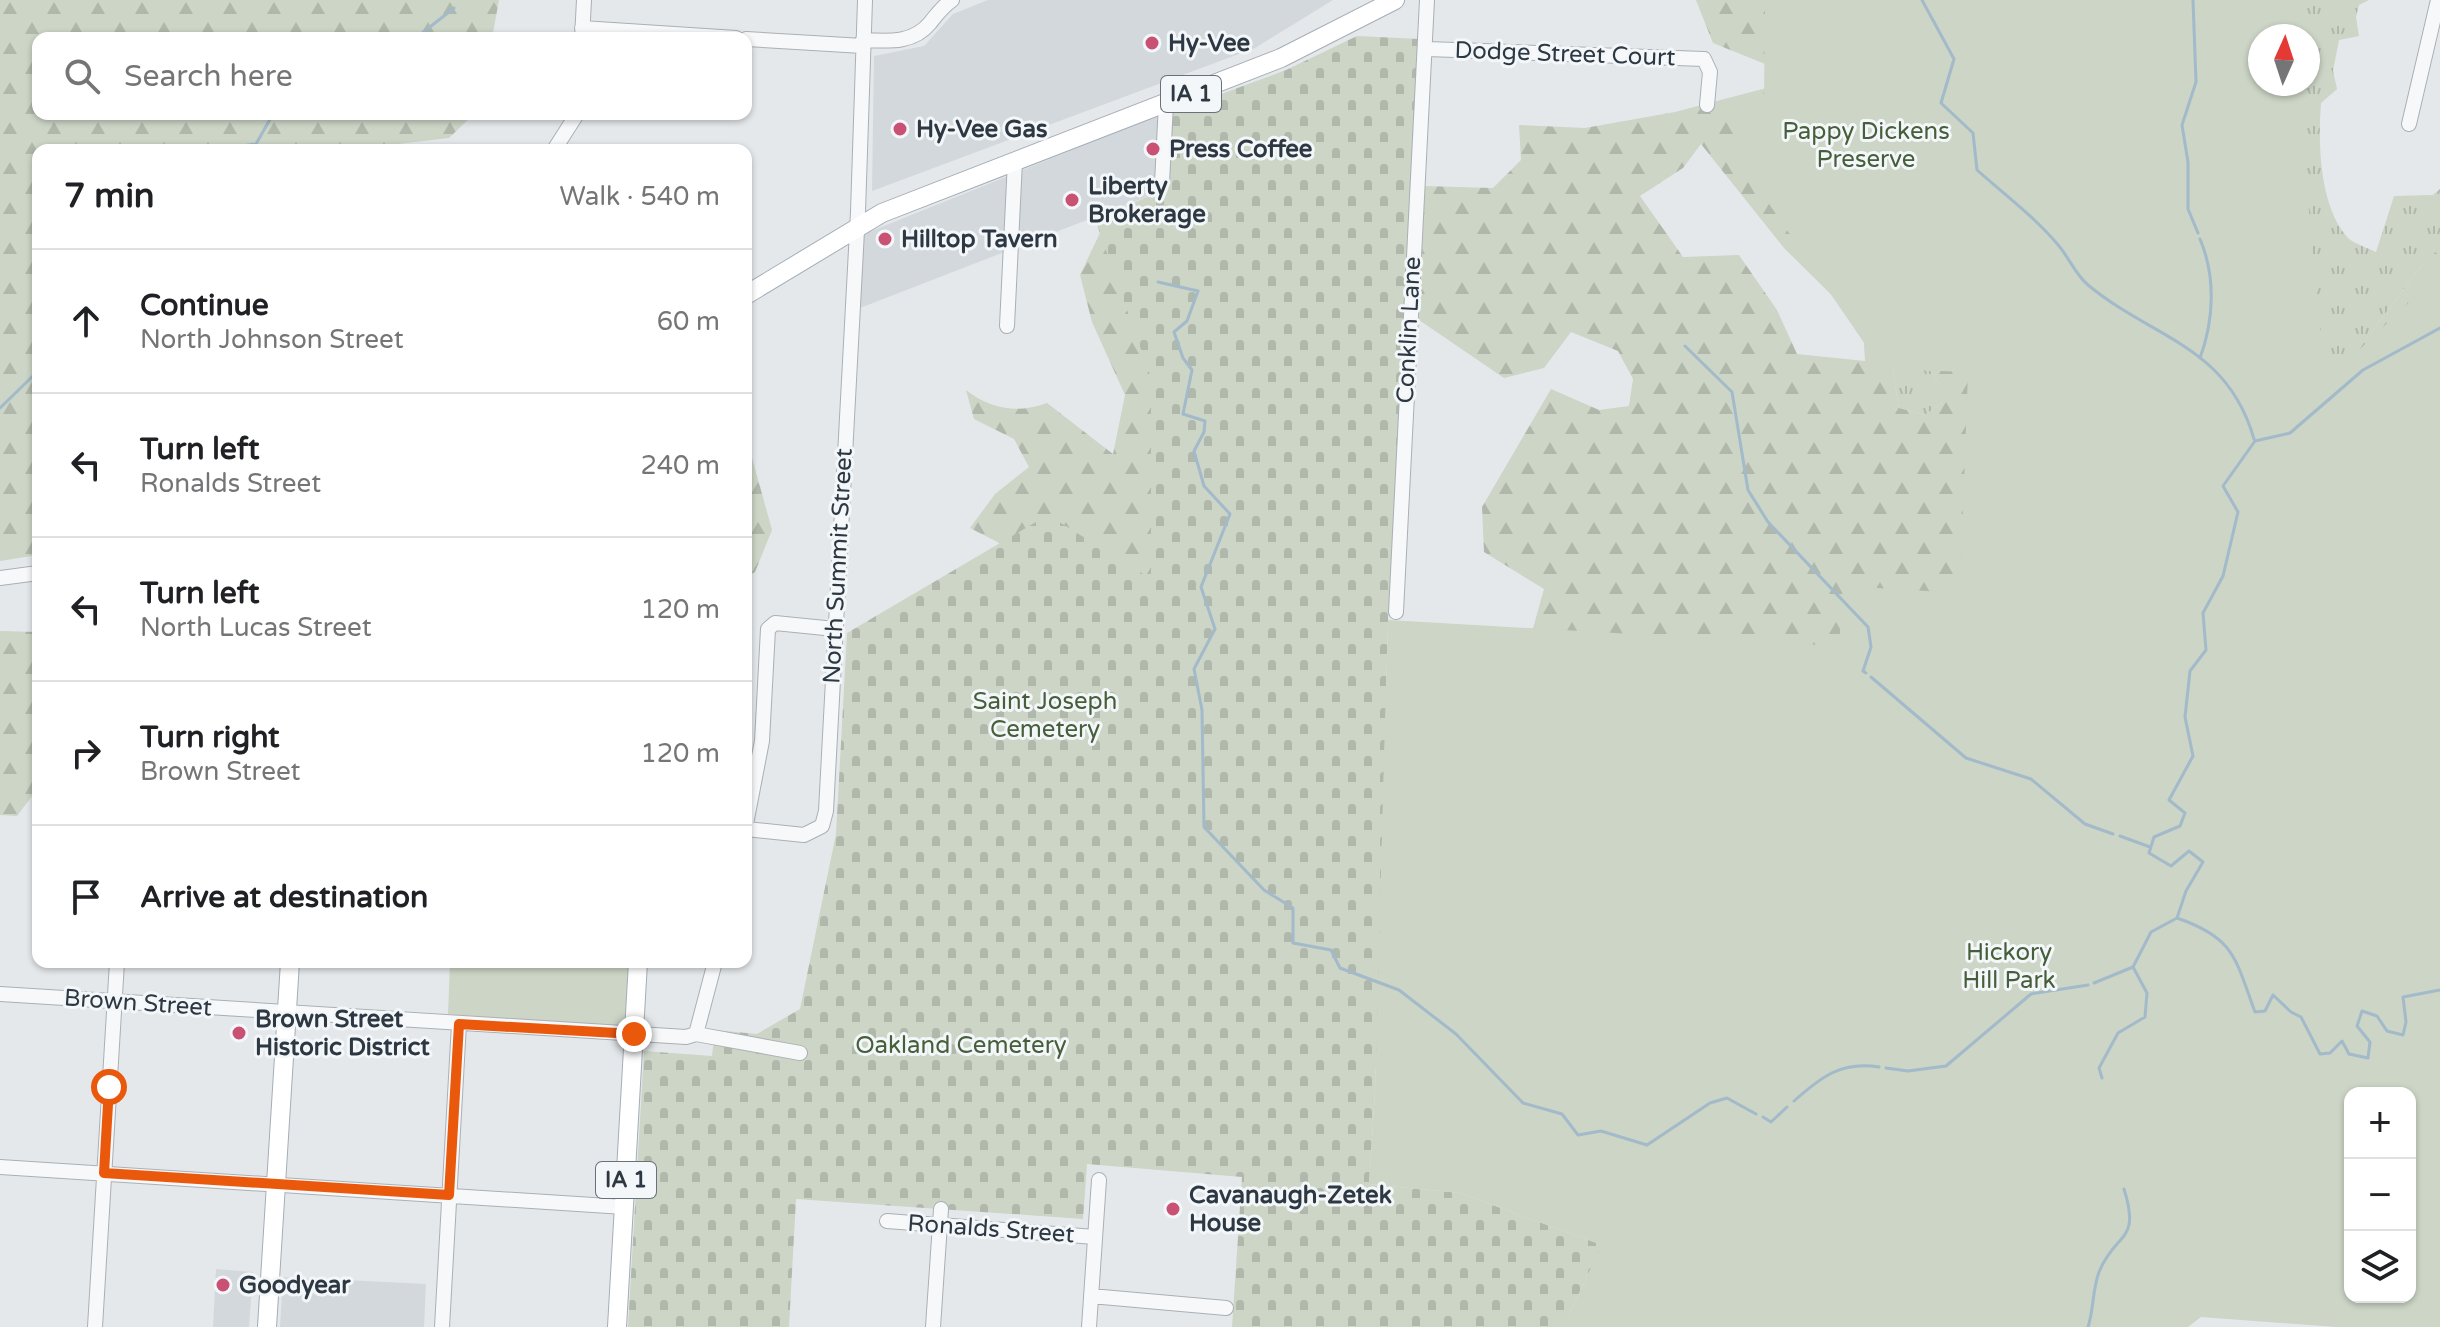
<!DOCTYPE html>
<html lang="en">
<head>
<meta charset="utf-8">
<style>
	:root { --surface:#fff; --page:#f6f6f6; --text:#202124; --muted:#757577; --line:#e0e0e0 }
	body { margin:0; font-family:"Varela Round",sans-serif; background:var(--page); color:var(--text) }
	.controls { position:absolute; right:24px; bottom:24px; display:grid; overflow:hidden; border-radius:16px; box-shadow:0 2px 6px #0004 }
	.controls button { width:72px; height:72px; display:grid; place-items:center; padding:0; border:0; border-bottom:2px solid var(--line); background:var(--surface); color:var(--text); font:40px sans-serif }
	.compass { position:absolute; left:2248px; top:24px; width:72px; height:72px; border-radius:50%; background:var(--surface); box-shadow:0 2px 6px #0004; rotate:3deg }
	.stop { position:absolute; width:24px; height:24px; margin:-18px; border:6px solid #ea580c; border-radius:50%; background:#fff }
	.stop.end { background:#ea580c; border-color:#fff; box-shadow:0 2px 8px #0008 }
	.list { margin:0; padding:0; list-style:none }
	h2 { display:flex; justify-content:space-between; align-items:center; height:104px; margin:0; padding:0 32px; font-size:34px }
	h2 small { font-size:26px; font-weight:400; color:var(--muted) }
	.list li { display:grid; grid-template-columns:52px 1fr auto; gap:24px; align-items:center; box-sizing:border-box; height:144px; padding:0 32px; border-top:2px solid var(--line) }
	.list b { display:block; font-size:30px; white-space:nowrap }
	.list p { margin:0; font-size:26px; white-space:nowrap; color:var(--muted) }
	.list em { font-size:26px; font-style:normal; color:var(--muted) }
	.icon { flex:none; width:44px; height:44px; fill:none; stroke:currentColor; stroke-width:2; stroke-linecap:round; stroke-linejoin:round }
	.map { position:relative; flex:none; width:2440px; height:1327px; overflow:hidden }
	.search { position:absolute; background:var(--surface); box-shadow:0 2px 6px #0004; left:32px; top:32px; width:720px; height:88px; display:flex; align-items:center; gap:20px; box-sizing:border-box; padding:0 28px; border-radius:16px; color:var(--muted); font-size:30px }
	.panel { position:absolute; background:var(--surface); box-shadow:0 2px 6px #0004; left:32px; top:144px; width:720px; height:824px; border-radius:16px }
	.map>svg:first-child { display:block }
</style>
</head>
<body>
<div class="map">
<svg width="2440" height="1327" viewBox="0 0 2440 1327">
	<defs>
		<pattern id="grass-tufts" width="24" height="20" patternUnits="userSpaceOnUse" patternTransform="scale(2)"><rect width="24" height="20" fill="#ccd5c6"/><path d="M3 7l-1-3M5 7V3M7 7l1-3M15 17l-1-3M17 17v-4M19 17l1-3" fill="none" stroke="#b0b8ab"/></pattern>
		<pattern id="forest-firs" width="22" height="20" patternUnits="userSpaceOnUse" patternTransform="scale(2)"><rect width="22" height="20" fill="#ccd5c6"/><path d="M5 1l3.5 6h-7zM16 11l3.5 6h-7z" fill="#b0b8ab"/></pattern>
		<pattern id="cemetery-stones" width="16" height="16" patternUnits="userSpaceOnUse" patternTransform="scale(2)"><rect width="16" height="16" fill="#ccd5c6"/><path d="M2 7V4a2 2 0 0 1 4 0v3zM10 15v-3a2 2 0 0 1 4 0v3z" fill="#b0b8ab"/></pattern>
	</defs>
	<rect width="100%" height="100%" fill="#e4e8eb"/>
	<path fill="#d3d8dd" d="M988,0H1333L1255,48L872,191L874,56L924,46L953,14Z
		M1164,113L1159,192L860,308L864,234Z
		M216,1269L253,1272L249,1327H213Z
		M283,1277L426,1284L424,1327H280Z"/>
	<path fill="url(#grass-tufts)" d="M2281,0H2369L2359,5L2356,17L2359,36L2339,40L2333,71L2337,89L2321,103C2318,143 2319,206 2348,238C2355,244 2368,248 2376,252L2394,196L2433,195L2440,189V250L2421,266L2347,365L2313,399L2260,84H2308V36H2272Z
		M1891,361H1923L1942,387V403L1925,415L1899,408Z"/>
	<path fill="url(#forest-firs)" fill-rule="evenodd" d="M0,0H499L492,38H38V114H474L449,138L346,150H38V555L0,561Z
		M1696,0H2281L2260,36L2243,108L2303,406L2347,365L2421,266L2440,248V360L2274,1074L2129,1327H1534L1578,1314L1600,1237L1386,1107L1383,1069L1344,1055L1011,549L970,528L995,494L1029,467L1014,439L974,419L966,390C990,409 1018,414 1047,403L1113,454L1125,395L1092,322L1080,275L1107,218L1376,698L1406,660L1527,650L1544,589L1484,552L1482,507L1551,389L1599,410L1629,406L1633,379L1618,351L1571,332L1544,368L1504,378L1419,320L1425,186L1493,188L1521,160L1519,125L1585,128L1675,112L1774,86L1775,68L1713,43ZM1701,144L1784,248L1863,326L1865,361L1797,354L1777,310L1739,255L1683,257L1640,196L1683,168ZM1891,361H1923L1942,387V403L1925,415L1899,408Z
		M620,144L680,150H613Z
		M746,452L751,454L772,530L755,572L746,577Z
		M0,631L38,632V788L17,816L0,815Z"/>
	<path fill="url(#cemetery-stones)" d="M1357,36L1419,39L1388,620L1375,1091L1369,1184L1460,1193L1602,1245L1563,1327H1232L1242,1177L1087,1164L1083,1219L796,1199L789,1327H628L644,1051L712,1056L715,1030L757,1034L800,1009L836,834L847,633L1048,515L1151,579V378L1095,219L1166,189L1170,113L1286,70Z"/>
	<path fill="#ccd5c6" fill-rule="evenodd" d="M1765,0H2290L2293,36H2260V84H2297L2325,382L2440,273V1327H2337L2201,1317L2188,1327H1563L1602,1245L1460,1193L1369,1184L1375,1091L1388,620L1839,646L1843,586L1960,593L1968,372L1882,369L1741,163L1738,101L1764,103ZM2350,1093H2410V1297H2350Z
		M450,962H634V1034L448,1014Z"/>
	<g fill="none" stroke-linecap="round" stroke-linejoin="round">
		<path stroke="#a2bac9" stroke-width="3" d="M1922,0L1954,59L1941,103L1973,133L1977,170C2004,194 2036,218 2059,246C2069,258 2076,275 2088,285C2153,339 2227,345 2254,439
			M2193,0L2196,82L2182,125L2188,162V209L2198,233
			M416,38L454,8
			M213,150L256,144L273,114
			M1158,282L1198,291L1187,321L1174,332L1183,358L1192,370L1183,414L1205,421L1204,432L1194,451L1204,486L1230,514L1201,587L1215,629L1194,669L1202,710L1204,827L1264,890L1293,908V943L1331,950L1340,968L1399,990L1456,1034L1523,1103L1562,1114L1578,1135L1601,1131L1647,1145L1710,1103L1727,1098L1756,1114
			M1685,346L1732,392L1748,490L1768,522L1868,627L1871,647L1863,671L1866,673
			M2200,358C2214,320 2216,277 2200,239
			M0,408L38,371
			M1871,677L1966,758L2031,779L2085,824L2113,834
			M2120,836L2150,847
			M2177,918L2186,891L2203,862L2189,851L2171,866L2149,853L2154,837L2180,826L2185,813L2169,800L2193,756L2185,717L2190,671L2206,650L2203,613L2223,576L2238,512L2223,486L2255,441L2290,433L2363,370L2440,328
			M2094,983L2133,967
			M1886,1068L1908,1071L1946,1066L2031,994L2088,985
			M2102,1078L2099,1068L2118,1033L2145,1017L2147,993L2133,967L2151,932L2177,918C2235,938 2235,958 2255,1012L2265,1011L2273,995L2291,1012L2301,1017L2320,1054L2330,1053L2342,1041L2349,1054L2368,1058L2370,1042L2357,1026L2362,1011L2377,1016L2387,1031L2403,1035L2406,1022L2403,997L2440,990
			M1794,1101C1821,1077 1841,1061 1879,1067
			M1763,1117L1771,1122L1787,1107
			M2088,1327C2094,1309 2092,1291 2099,1272C2116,1231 2141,1243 2124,1189"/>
		<defs>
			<path id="minor" d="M582,28L736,38
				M582,38L584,0
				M746,39L863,46
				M863,40C887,41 913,44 930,23C937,14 942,7 952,0
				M1427,49L1704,59L1710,72L1707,105
				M2409,124L2438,0
				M554,150L577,114
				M1162,183L1166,103
				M1007,326L1015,161
				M0,578L38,573
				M1396,612L1427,0
				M746,824L762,741L768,629L775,623L835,629
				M746,829L804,835L822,826L826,811L858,212L865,0
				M0,994L686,1037L696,1034L800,1053
				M696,1034L715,962
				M0,1167L624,1207
				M887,1221L1095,1237
				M1091,1296L1226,1308
				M95,1327L117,962
				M442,1327L459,1024
				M933,1327L941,1209
				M1089,1327L1099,1180"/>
			<path id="major" d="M746,295L882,213L1281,58L1395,0
				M267,1327L290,962
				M617,1327L638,962"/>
		</defs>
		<use href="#minor" stroke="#a9b0b5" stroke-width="16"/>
		<use href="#major" stroke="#a4aeb7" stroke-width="20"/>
		<use href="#minor" stroke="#f7f8fa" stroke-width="14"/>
		<use href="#major" stroke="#fff" stroke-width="18"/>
	</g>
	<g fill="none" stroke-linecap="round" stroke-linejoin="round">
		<path stroke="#ea580c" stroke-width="10" d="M109,1087L104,1173L449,1195L459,1024L634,1034"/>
	</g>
	<g fill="#c95174" stroke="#f4f7f9" stroke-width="3">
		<circle cx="1152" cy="43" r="8"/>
		<circle cx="900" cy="129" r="8"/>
		<circle cx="1153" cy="149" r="8"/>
		<circle cx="1072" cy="200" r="8"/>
		<circle cx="885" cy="239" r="8"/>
		<circle cx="239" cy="1033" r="8"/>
		<circle cx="1173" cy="1209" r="8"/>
		<circle cx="223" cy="1285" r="8"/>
	</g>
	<g text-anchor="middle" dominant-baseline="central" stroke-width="6" stroke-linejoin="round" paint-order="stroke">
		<g fill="#f4f7f9" stroke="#69717a" stroke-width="2">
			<rect x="1161" y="76" width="60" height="36" rx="6"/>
			<rect x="596" y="1162" width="60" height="36" rx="6"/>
		</g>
		<g font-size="22" font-weight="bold" fill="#2d3843">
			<text x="1191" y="94">IA 1</text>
			<text x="626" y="1180">IA 1</text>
		</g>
		<g font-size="24" font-weight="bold" fill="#2d3843" stroke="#f4f7f9" text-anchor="start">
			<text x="1168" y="43">Hy-Vee</text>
			<text x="916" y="129">Hy-Vee Gas</text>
			<text x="1169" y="149">Press Coffee</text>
			<text x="1088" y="186">Liberty<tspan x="1088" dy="28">Brokerage</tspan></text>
			<text x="901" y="239">Hilltop Tavern</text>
			<text x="255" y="1019">Brown Street<tspan x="255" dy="28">Historic District</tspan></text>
			<text x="1189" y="1195">Cavanaugh-Zetek<tspan x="1189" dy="28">House</tspan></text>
			<text x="239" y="1285">Goodyear</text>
		</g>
		<g font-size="24" fill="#2d3843" stroke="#f4f7f9">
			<text transform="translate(1565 54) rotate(2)">Dodge Street Court</text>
			<text transform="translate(1409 330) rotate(-87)">Conklin Lane</text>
			<text transform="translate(838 566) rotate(-87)">North Summit Street</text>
			<text transform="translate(138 1003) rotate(4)">Brown Street</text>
			<text transform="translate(991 1229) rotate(4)">Ronalds Street</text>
		</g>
		<g font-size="24" fill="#465f3a" stroke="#f4f7f9">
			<text x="1866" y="131">Pappy Dickens<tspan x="1866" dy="28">Preserve</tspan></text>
			<text x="1045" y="701">Saint Joseph<tspan x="1045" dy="28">Cemetery</tspan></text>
			<text x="2009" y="952">Hickory<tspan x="2009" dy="28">Hill Park</tspan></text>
			<text x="961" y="1045">Oakland Cemetery</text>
		</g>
	</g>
</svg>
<div class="controls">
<button>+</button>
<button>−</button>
<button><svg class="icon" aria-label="layers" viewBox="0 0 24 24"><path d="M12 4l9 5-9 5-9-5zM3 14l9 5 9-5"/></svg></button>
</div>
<svg class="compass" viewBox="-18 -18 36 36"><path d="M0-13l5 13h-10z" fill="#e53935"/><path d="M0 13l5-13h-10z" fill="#757577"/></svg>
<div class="stop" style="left:109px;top:1087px"></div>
<div class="stop end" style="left:634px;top:1034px"></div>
<div class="search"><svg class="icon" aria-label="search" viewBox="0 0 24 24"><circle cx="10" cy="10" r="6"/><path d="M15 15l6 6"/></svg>Search here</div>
<section class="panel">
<h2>7 min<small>Walk · 540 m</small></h2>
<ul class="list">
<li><svg class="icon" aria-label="ahead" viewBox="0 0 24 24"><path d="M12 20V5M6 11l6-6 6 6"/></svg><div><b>Continue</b><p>North Johnson Street</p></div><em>60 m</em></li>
<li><svg class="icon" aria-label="left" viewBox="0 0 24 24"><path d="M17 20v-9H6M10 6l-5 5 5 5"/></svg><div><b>Turn left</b><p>Ronalds Street</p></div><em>240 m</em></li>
<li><svg class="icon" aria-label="left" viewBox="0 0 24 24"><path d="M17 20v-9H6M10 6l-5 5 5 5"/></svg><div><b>Turn left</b><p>North Lucas Street</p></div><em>120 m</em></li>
<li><svg class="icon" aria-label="right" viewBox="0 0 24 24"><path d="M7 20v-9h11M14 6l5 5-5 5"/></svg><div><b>Turn right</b><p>Brown Street</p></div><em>120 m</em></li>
<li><svg class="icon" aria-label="arrive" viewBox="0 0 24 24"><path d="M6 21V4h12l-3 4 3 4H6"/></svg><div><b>Arrive at destination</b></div></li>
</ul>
</section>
</div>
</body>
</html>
